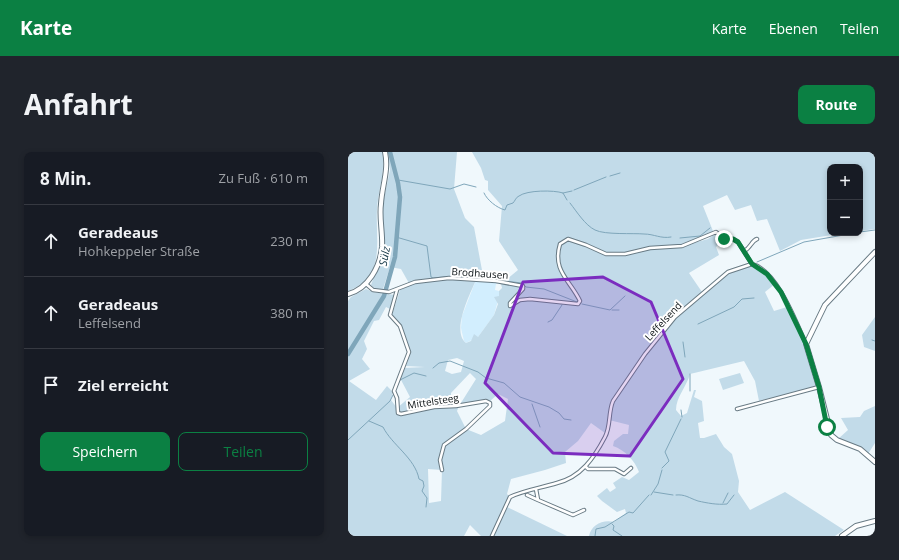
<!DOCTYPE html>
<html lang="de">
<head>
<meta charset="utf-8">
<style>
	:root { --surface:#171b24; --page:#20242c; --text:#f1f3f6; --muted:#9ea1a6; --line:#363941; --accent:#0b8043 }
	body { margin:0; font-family:"Open Sans",sans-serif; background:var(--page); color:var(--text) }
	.controls { position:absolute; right:12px; top:12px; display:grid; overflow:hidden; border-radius:8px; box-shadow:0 2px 6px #0003 }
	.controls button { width:36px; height:36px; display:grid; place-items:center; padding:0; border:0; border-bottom:1px solid var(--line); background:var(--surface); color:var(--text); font:20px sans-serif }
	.stop { position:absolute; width:12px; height:12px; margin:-9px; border:3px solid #0b8043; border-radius:50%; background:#fff }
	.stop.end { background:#0b8043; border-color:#fff; box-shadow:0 1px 4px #0008 }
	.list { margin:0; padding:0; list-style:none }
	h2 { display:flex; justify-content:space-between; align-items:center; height:52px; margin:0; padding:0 16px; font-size:17px }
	h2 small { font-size:13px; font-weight:400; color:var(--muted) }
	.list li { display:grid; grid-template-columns:26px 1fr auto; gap:12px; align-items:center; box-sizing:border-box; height:72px; padding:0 16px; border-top:1px solid var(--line) }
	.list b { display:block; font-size:15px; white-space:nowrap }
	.list p { margin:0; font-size:13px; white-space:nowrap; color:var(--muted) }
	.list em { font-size:13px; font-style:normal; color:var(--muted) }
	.actions { display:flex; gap:8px; padding:12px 16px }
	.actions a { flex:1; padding:9px 0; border:1px solid var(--accent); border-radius:8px; text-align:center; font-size:14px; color:var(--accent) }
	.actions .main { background:var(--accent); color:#fff }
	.icon { flex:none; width:22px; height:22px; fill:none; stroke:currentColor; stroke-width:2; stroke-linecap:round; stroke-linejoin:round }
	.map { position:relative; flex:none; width:527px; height:384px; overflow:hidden; border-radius:8px }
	header { display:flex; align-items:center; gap:24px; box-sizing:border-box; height:56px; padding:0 20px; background:var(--accent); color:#fff }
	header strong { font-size:19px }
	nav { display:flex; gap:22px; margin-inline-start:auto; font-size:14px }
	.intro { display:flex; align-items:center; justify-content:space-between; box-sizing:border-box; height:96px; padding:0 24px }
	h1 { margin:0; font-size:28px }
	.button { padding:10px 18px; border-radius:8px; background:var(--accent); color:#fff; font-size:14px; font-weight:700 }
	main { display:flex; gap:24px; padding:0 24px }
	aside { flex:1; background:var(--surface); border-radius:8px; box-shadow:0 2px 6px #0003 }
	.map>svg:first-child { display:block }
</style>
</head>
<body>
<header>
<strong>Karte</strong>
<nav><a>Karte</a><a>Ebenen</a><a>Teilen</a></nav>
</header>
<div class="intro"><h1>Anfahrt</h1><a class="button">Route</a></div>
<main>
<aside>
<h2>8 Min.<small>Zu Fuß · 610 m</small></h2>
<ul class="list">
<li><svg class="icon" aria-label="ahead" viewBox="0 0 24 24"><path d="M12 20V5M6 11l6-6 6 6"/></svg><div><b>Geradeaus</b><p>Hohkeppeler Straße</p></div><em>230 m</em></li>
<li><svg class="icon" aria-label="ahead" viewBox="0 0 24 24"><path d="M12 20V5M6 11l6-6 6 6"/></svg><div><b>Geradeaus</b><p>Leffelsend</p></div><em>380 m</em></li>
<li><svg class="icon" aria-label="arrive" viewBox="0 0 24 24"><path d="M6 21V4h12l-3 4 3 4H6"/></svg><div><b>Ziel erreicht</b></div></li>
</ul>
<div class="actions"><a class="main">Speichern</a><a>Teilen</a></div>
</aside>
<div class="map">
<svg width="527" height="384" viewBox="0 0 527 384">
	<rect width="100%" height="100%" fill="#f0f8fc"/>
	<path fill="#d2eefe" d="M128,128L153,130L148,132L147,138L151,139V145L146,163L130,185L118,191L116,189L113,176L114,164Z"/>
	<path fill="#c2dbe9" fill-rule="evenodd" d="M0,0H34C38,20 30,38 29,57C27,89 39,124 0,139Z
		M40,0H109L106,37L117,66L126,75L136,129L128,128C122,142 103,179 118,191L123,189L126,182L130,185L146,163L150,152L146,145L151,144V139L154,136L153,132L170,118L151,89L154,54L140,38V29L137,28L133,16L124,0H527V77L512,79V15H482V81H496L453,88L432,99L419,67L409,69L403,53L387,58L379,43L355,54L365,79L361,83L331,93V95L360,87L367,82L375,88L368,95L371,103L341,121L354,140L326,164L295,202L296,204L328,165L380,122L403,113L412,118L427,132L417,140L426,159L439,155L456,191L469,231L467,235L411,249L407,229L396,209L342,222C339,234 328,245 328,258L333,264L339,261L346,238H348L346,245L354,249L356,269L350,271L352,286H356L368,282L376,295L384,302L391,329L390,340L402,358L437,340L496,378L487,384H241C243,373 255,367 266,370L278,361L277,357L269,360L254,349L249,344L259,336L262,340L268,336L265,331L274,325L281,328L291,320C287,309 277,298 265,294L266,289L275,282H280L281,273L261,268L257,281L243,271L230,289L217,300L218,311L197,318L163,327L159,342L162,345L157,354L219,384H133L122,373L116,384H0V149L3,145L18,137L25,140L47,143L42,157L38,155L31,168L26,169L16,189L19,197L14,207L22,217L1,229L28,248L39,234L45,240L43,248L49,256L62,245L52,226L56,216L77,215L58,214C66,195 56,178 44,163L52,138L62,133L53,117L42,115L35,137H27L23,133L37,96L35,72V51L42,18ZM109,206L116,209L113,220L104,222L97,219L100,208ZM122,221L128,227L111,254L103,250V241ZM150,242L160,247L157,269L133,283L118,277L109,259L111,254L141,250ZM80,317L94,318L93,349L81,351Z
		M527,165V199L516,195L514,183Z
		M392,221L396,231L375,238L371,227Z
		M527,254V291L520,302L490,287L500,278L493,266L512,265L516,259Z"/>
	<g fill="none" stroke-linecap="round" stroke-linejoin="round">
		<path stroke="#7fa6ba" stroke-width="1" d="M262,24L272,21
			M50,28L102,37L116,32L128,35
			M226,38L258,25
			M136,41C139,48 149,56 157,58L159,53L165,51C167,49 168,45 171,44C179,38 206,38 215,41L219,48
			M215,41L224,39
			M222,51C229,60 237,73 247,78C257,83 285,81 296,82C306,82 313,87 323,85
			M512,80L527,78
			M48,85L79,94L83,125L85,126L106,124L118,126
			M332,86L352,84L362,76
			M409,110L456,90L507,81
			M147,128L174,131L178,135L196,137L229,150
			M234,152L262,158L277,144
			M264,158H271
			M200,170L204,168L214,153
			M350,172L386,155L394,147L406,146
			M524,188L527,189
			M335,190L337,205
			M85,216L91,211L102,209L130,220L138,226L156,231L172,245L201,255L211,261L216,267L223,268
			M342,222V239
			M50,232L52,228L66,221L78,224
			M184,252L192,275
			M333,258L334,265
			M21,269L35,275C44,293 67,306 71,327L75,329L76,334L74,339L79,346L78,355
			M0,288L42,249L45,243
			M314,316L321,309L317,300L333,267
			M306,340L325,343
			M303,343L310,332L314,318
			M328,343C337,342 341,346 350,349C359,351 369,353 379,352L386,343
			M375,351L380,341
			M264,372L266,374L265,378L274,384
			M247,384L248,377L257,375L281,360L285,361L301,343"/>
		<path stroke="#7fa6ba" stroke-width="4.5" d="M0,202L36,144L47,105L52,45L50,31L42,0"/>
		<defs>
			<path id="street" d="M396,99C403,96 403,89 409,87
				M18,132L25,138L41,140L67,130L101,126L148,129L175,134V137L162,151V154L172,148L182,147L230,152L232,149C222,128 204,119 212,92L220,87L238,93L258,102H277L302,96L334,94L368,80L376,87H385L390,90L404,112
				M49,138L42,163L52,174L61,200L46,239L49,246L50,261L53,262L86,255L108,254L138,249L142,251V254L118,277L96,293L92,308L94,318
				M389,257L471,235
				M238,315L240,317H267L276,322L283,316
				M188,337L190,348L225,363L236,358
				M179,343L190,348
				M144,384L162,345C177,338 193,336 209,331C233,325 246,306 257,285C263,274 260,261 265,249L297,202L327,165L380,120L404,112C429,118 448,170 458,192"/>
			<path id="secondary" d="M527,100L477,153L458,192L471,235L483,283L489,288L512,297L527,310
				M0,142C20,137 32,115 34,95C35,81 31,66 33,52C34,34 41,18 37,0
				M494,384L508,374L527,369"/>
		</defs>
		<use href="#street" stroke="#687a84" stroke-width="4.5"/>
		<use href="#secondary" stroke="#687a84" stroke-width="6"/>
		<use href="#street" stroke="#fff" stroke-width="2.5"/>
		<use href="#secondary" stroke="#fff" stroke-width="4"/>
	</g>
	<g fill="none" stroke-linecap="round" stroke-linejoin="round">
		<path stroke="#0b8043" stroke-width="5" d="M376,87H385L390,90L404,112L419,122L433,140L458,192L471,235L479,275"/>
	</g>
	<path fill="#7b2cbf" fill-opacity="0.2" stroke="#7b2cbf" stroke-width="3" stroke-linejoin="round" d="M255,125L303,150L335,227L282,304L205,301L137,231L175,130Z"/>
	<g text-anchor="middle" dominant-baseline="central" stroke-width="4" stroke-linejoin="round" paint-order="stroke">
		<g font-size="10" fill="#091013" stroke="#fff">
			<text transform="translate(132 121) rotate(4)">Brodhausen</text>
			<text transform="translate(315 169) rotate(-47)">Leffelsend</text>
			<text transform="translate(85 249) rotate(-9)">Mittelsteeg</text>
		</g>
		<g font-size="11" font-style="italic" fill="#0f3242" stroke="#fff">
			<text transform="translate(36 104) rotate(-79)">Sülz</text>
		</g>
	</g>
</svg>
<div class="controls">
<button>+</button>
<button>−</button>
</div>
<div class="stop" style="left:479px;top:275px"></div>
<div class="stop end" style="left:376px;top:87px"></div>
</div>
</main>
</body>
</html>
